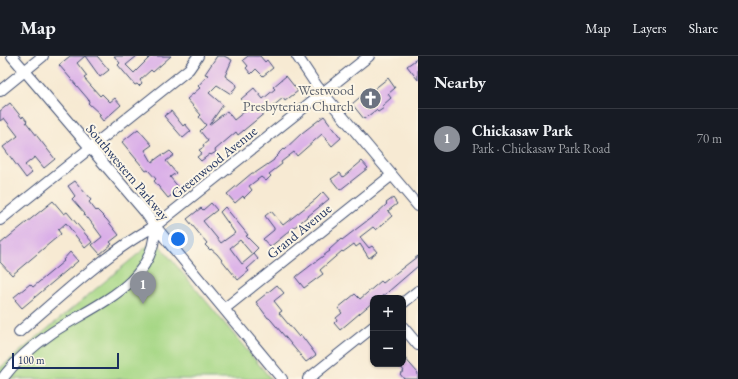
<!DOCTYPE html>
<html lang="en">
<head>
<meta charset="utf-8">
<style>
	:root { --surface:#171b24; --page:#20242c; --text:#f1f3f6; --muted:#9ea1a6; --line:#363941; --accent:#8c9099 }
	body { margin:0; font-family:"EB Garamond",serif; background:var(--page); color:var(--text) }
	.controls { position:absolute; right:12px; bottom:12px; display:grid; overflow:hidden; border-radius:8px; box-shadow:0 1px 3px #0004 }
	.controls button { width:36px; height:36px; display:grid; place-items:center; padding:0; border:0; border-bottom:1px solid var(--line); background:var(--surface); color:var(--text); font:20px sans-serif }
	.scale { position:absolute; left:12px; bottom:10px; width:107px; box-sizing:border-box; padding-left:4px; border:2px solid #1b2f5e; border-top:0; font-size:11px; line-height:14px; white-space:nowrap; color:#1b2f5e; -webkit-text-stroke:3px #fcf5e5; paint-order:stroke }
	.you { position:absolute; left:178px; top:183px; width:14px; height:14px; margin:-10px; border:3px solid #fff; border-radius:50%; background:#1a73e8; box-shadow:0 0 0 6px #1a73e833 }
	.badge { display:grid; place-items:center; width:26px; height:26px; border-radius:50%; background:var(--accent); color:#fff; font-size:13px; font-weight:700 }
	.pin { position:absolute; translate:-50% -33px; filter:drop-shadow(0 1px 2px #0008) }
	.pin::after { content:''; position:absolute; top:21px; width:14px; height:12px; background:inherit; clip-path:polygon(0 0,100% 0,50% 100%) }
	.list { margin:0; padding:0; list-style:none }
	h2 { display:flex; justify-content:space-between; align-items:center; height:52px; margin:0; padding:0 16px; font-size:17px }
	h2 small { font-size:13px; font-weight:400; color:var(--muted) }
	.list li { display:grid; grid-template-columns:26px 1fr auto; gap:12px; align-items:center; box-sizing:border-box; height:60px; padding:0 16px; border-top:1px solid var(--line) }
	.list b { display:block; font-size:15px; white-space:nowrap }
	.list p { margin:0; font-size:13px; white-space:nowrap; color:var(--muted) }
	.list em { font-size:13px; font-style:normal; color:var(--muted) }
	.map { position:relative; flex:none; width:418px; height:323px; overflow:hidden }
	header { display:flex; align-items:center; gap:24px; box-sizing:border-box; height:56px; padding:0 20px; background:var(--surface); border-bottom:1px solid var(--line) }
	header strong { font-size:19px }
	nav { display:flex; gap:22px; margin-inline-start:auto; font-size:14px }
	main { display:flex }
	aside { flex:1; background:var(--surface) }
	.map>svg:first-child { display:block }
</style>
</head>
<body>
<header>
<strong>Map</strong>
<nav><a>Map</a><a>Layers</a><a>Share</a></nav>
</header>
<main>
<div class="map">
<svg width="418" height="323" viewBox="0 0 418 323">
	<rect width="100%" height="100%" fill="#fcf5e5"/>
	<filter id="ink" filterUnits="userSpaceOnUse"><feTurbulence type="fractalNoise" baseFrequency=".025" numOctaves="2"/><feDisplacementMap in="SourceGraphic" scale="8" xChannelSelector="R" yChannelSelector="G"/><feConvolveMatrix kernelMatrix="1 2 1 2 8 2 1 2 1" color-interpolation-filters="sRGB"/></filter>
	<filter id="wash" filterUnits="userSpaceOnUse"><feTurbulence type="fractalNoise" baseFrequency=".012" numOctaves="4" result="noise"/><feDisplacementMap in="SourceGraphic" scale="16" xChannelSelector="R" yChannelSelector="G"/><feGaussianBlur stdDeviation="0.9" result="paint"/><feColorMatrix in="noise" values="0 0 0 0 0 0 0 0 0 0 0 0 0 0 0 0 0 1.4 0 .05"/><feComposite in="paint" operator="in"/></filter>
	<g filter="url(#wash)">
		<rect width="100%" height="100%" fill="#f7ead3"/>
		<path fill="#a6d785" stroke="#608372" d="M155,184L271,323H0V312Z"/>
		<g id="blocks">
			<path fill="#daafe8" d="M70,0H85L77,7L87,20L84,22L100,40L102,38L110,46L115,42L121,49L103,65L99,60L101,59L88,47L89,46L88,43L59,9Z
				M85,0H97L109,14L100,21Z
				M114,0H137L126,9L134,17L151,0H171L153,16L151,14L140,24L142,27L139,30L137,28L135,29L118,9L120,7Z
				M217,0H224L232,4L225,20L237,29L231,38L217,29L209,37L223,49L209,69L227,55L234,64L244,56L242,53L246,50L241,43L254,32L263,43L275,33L273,31L286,20L298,35L285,45L283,42L238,79L236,76L215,94L216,96L211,99L210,98L201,105L197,101L202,97L199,94L204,91L203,89L208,85L200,75L206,69L199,61L201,59L187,43L200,32L198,30L208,19L205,18Z
				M248,0H260L265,6L267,4L273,12L263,20L256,13L251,18L246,12L248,10L243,4Z
				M418,2V24L407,10Z
				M388,22L395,32L388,38L391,42L382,50L384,52L378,56L376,54L364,63L352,48L366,36L368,38Z
				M10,47L22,62L23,60L27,65L26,66L55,103L44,112L35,101L25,109L32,117L26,122L3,91L18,80L4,62L0,65V55Z
				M171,55L183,70L185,68L191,75L183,82L164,60Z
				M324,60L341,82L332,90L322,78L297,100L294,96L281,106L282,108L269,118L271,120L266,125L261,121L249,130L252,134L244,142L243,140L235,147L227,138L252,117H255L274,104V103L279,98V97L283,93L284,94L302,77Z
				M138,73L152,89L145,94L152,106L163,98L164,99L170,95L174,99L166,105L176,117L170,121L180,133L168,142L154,125L156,123L148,114L146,115L122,86Z
				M362,105L368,112L340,134L331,123L340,117L343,121Z
				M75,125L91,144L89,146L96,155L97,154L107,164L119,179L110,186L112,188L100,198L92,189L102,181L88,162L87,163L84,159L85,158L72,143L75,140L68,130Z
				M323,136L329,143L270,191L263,183L274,174V172L265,160L271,155L283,169L316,143Z
				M393,142L397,148L388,155L392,160L376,174L373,171L360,181L369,192L372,190L377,196L369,202L360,188L356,191L354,188L343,196L342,195L320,214L323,218L304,232L296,222L297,220L327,197L330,195L329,194L341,183L342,184L376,158L387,148L386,147Z
				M53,145L64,158L67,156L92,186L85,192L66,167L58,174L61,178L56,182L12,219L0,206V188Z
				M211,147L217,154L203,165L221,187L235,177L220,156L225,151L248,179L246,180L258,192L252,198L240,184L230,192L242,208L254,198L258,203L247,213L249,215L238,224L217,198L211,193L210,194L205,189L207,187L187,163L201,152L203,154Z
				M70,196L78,205L22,252L15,244H16L14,241L30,228L33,231L51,216L64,205L63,204Z
				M418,200V210L381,242H373V246L340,274L334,267L337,264L336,262L342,257L338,252L355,238L360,243L381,225L383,227Z
				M277,229L284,237L274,245L282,255L279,257L299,281L301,279L316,299L306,306L271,264L269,262H268L256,246Z
				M403,300L418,317V323H404L400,318L404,315L399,308H403Z"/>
		</g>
	</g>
	<g filter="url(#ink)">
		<use href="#blocks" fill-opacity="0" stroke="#3c4b70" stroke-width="1"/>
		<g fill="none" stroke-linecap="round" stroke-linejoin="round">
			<defs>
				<path id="minor" d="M12,0L145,156L155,170L282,323
					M297,0L317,30L418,150
					M0,35L43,0
					M0,164L189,13L198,0
					M403,247L418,235
					M224,253L392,119
					M403,271L418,289
					M19,276C62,239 105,198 155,170L369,0
					M2,323C16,304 34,289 53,276C94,249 156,228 155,170
					M308,323L373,271"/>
			</defs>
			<use href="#minor" stroke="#3c4b70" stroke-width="12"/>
			<use href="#minor" stroke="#fff" stroke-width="10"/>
		</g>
	</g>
	<defs>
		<symbol id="church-disc" viewBox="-11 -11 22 22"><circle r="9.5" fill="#6b7280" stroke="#fcf5e5"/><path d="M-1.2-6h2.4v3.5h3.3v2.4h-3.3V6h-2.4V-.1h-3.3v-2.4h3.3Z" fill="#fff"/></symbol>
	</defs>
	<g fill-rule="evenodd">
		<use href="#church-disc" x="358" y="30" width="25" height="25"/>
	</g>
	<g text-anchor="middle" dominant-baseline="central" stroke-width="4" stroke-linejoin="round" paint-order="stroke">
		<g font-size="14" fill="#5b616d" stroke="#fcf5e5" text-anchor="end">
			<text x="354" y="34">Westwood<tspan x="354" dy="16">Presbyterian Church</tspan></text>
		</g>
		<g font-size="14" fill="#1b2f5e" stroke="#fcf5e5">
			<text transform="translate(214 106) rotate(-39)">Greenwood Avenue</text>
			<text transform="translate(128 116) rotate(50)">Southwestern Parkway</text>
			<text transform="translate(299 175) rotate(-39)">Grand Avenue</text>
		</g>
	</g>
</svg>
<div class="controls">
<button>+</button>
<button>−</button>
</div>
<div class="scale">100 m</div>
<div class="you"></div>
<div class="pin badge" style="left:143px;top:248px">1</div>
</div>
<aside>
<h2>Nearby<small></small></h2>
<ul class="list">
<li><span class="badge">1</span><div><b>Chickasaw Park</b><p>Park · Chickasaw Park Road</p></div><em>70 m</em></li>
</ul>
</aside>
</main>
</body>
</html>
